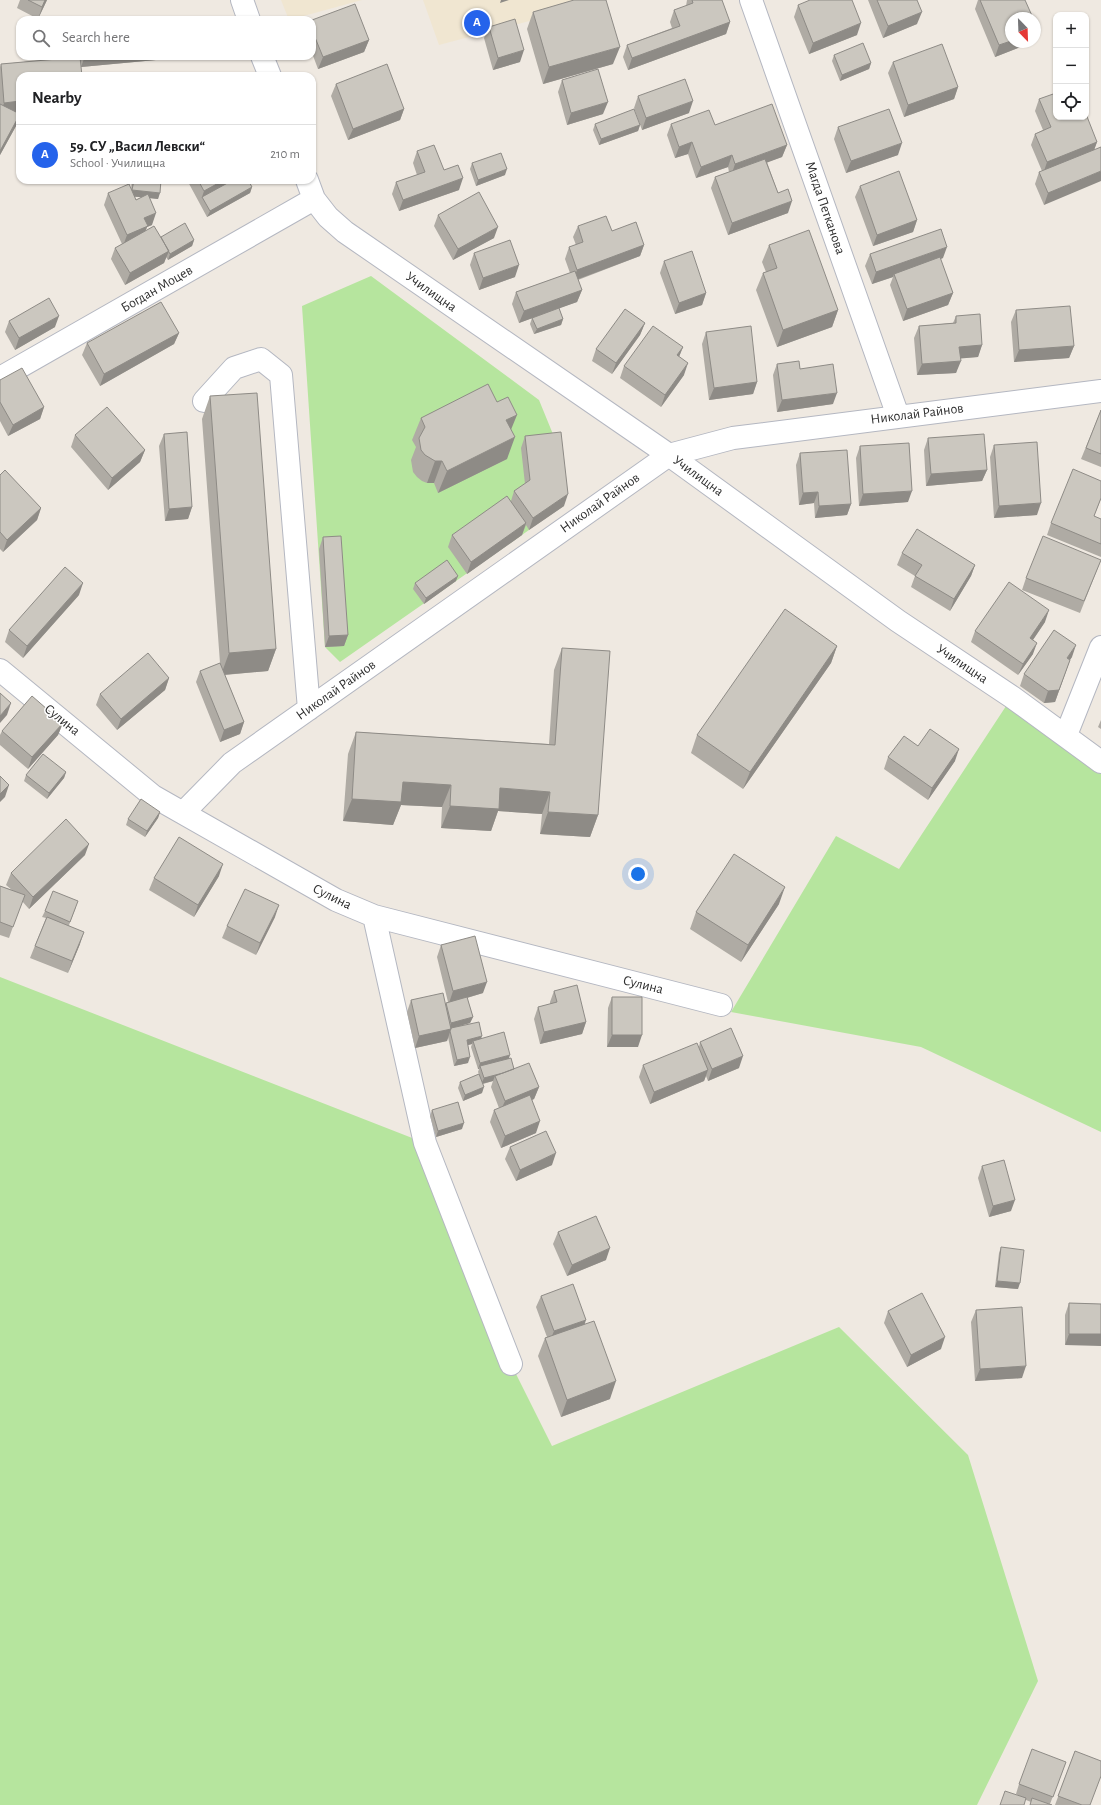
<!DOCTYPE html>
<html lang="en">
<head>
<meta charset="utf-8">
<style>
	:root { --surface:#fff; --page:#f2f2f2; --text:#202124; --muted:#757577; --line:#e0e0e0; --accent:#2563eb }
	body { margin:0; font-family:"Alegreya Sans",sans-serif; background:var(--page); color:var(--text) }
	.controls { position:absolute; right:12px; top:12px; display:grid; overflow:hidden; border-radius:8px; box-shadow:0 1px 3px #0004 }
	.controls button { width:36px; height:36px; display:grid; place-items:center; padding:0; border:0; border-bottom:1px solid var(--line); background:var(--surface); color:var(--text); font:20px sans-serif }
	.compass { position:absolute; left:1005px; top:12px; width:36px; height:36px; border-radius:50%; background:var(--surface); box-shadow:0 1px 3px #0004; rotate:157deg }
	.you { position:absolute; left:638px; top:874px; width:14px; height:14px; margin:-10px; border:3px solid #fff; border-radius:50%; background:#1a73e8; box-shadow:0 0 0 6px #1a73e833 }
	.badge { display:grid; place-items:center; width:26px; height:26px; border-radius:50%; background:var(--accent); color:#fff; font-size:13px; font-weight:700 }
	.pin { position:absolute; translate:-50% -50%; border:2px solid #fff; box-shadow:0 1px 4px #0006 }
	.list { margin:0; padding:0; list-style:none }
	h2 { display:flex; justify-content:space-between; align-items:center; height:52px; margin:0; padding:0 16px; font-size:17px }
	h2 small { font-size:13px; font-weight:400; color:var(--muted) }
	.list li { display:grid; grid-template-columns:26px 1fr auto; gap:12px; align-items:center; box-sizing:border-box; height:60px; padding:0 16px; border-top:1px solid var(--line) }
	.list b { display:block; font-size:15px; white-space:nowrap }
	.list p { margin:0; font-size:13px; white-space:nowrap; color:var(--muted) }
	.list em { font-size:13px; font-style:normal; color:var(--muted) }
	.icon { flex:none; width:22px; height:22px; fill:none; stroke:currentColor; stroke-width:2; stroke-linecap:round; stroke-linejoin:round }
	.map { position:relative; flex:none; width:1101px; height:1805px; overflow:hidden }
	.search { position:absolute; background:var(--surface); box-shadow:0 1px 3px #0004; left:16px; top:16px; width:300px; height:44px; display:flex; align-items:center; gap:10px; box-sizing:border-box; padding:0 14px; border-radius:12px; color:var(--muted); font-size:15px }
	.panel { position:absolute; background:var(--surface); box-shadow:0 1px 3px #0004; left:16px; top:72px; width:300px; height:112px; border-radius:12px }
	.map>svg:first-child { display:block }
</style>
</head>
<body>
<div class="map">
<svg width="1101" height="1805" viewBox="0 0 1101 1805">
	<rect width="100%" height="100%" fill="#efe9e1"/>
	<path fill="#f0e6d1" d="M281,0H362L289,20Z
		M423,0H608L439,45Z"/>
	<path fill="#b6e59e" d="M371,276L539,400L557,444L529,530L340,662L325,647L302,306Z
		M1012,697L1101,762V1132L921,1047L731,1012L836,836L899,869Z
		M0,977L425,1143L511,1364L552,1446L839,1327L968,1455L1038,1681L977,1805H0Z"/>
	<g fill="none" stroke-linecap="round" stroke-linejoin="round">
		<defs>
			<path id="minor" d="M242,0L249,20
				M751,0L898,416
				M262,56L270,76
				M307,180L314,199L328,217L345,232L669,455L898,621L1012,697L1101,762
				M0,378L314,199
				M204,401L234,368L261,359L281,375L309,709
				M0,670L153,796L336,900L374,916L721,1005
				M1066,735L1101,647
				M183,813L232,763L669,455L733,438L1101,391
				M374,916L425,1143L511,1364"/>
		</defs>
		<use href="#minor" stroke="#b4b7c1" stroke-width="24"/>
		<use href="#minor" stroke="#fff" stroke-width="22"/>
	</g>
	<path fill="#afaba4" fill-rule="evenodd" d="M20,0H47L38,19L17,8Z
		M687,0H692L730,22L726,34L628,70L623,57L627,45L672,28L670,22L674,10L686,6Z
		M868,0H917V24L883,38Z
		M978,0H1025L1011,42H1033L995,57L975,9Z
		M798,5L857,35L809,54L794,17Z
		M533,12L613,64L543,84L527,29Z
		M312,20L369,40L364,52L318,69L312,53Z
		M489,27L520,62L493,70L484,38Z
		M834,55L871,63L869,69L840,81L832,61Z
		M80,56H189L188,57L81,67L20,76V112L17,113L20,114L16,126L0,155V67L1,64L80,57Z
		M893,62L958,87L954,99L904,117L888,73Z
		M562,80L603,114L567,125L558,92Z
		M336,84L404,109L400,120L348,140L331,96Z
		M638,96L689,113L642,130L634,108Z
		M1039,99L1097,142L1094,150L1044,205L1035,184L1039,172L1042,171L1031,145L1035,134L1043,130L1035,111Z
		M595,124L640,125L638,131L599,145L593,130Z
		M671,124L715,125L787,145L782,157L767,162L778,193L788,213L728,235L711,188L715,177L729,172L728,167L696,178L688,154L675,158L667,135Z
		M838,127L898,155L846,173L834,139Z
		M417,151L444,170L459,190L399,211L392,194L396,182L417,175L413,163Z
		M472,163L505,175L476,186L470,169Z
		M132,180H161L158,199L150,198L152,225L147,227L146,230L161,237L194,240L192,246L168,260L166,257L164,263L125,285L111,259L115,248L122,244L104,205L108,193L131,189ZM135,197H141L136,200Z
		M187,180H248L252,187L250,193L207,217Z
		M860,186L917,220L913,232L873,246L855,197Z
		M438,215L494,238L453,260L434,226Z
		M578,226L612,231L644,245L640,256L578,280L582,290L577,302L559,308L563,319L561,325L534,334L530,324L532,318L519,323L512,304L516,292L570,273L565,259L569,247L576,245L573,237Z
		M769,245L838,310L832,327L777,347L756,290L763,273L766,272L762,262Z
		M474,253L515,277L479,290L470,265Z
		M870,254L943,258L940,259L953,293L948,305L903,321L890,285L893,277L872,284L865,266Z
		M664,261L706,293L702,305L675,314L660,273Z
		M1016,310L1074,346L1069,358L1014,362L1011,322Z
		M956,316L982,345L978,357L960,358L956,373L917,375L914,338L919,326L953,323Z
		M9,321L55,327L15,350L5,332Z
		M645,323L640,335L612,374L592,361L596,349Z
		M706,332L757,382L753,394L709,400L702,344Z
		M179,333L174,344L100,386L82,355L87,343Z
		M683,347L679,357L684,375L661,407L620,378L624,366Z
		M777,364L800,369L833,404L777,412L773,375Z
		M0,380L44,407L40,419L8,436L0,421Z
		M210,396L276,649L268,671L225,675L244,722L240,734L220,742L196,682L200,671L220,663L202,419Z
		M1101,410V467L1081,459Z
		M421,418L511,430L507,459L438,493L434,483H427L422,481L417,477L413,472L411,460L416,447L412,440Z
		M164,434L192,507L188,519L165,521L159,446Z
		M75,435L145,450L140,462L108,490L71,447Z
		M525,436L564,506L529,530L526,525L522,535L467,574L448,547L452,535L511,501L514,491L525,484L521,448Z
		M928,438L987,470L982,481L926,486L924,450Z
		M994,445L1037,515L994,518L990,457Z
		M860,446L908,502L859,506L856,458Z
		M800,453L851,504L847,515L815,518L814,503L799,505L796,465Z
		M0,475L41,508L37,520L3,552L0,549Z
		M1101,481V499L1094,516L1101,519V557L1047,535L1051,523Z
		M323,537L348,635L344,646L325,647L319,549Z
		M902,553L975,565L971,576L950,611L911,587L915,576L897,565Z
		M1101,560L1080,613L1022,590L1026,578Z
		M456,581L424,604L413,589L415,583Z
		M79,595L23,658L5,642L9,630Z
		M1045,622L1033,640V654L1018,675L971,642L975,631Z
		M837,646L831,663L743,789L691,753L697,735Z
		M562,648L598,815L590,837L540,834L542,814L498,811L491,831L441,828L442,807L401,805L393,825L343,821L348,754L356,732L549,744L554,670Z
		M1072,657L1070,660L1055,702L1044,703L1020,686L1024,674Z
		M169,678L165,690L117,730L96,705L100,694Z
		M1101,720V729L1098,727Z
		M63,723L58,735L28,769L0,745V735L2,731Z
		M918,746L955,761L928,800L884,769L888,757Z
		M66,772L64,778L47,799L24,781L26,775Z
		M160,812L158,818L145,837L126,825L128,819Z
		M85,855L29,909L22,901L9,938L0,935V886L12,890L6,885L11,873Z
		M219,876L194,917L149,890L154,878Z
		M779,904L741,962L690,929L696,912Z
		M76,907L69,925L80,944L68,973L30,958L46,918L42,917L45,911Z
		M275,917L256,955L222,938L227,926Z
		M441,945L483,993L467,998L473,1017L470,1023L462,1025L481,1038L509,1058L514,1068L539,1087L534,1099L532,1100L536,1133L501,1148L490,1122L494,1110L499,1108L491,1087L493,1081L483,1084L482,1093L463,1101L458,1088L460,1082L479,1074L478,1072L479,1069H478L471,1047L472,1044L468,1045V1063L454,1066L448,1037L447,1041L415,1048L407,1012L411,1000L445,1004L446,1003L448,1002L437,957Z
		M554,991L586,1022L582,1034L540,1044L534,1019L538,1007L550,1004V1002Z
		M612,997L638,1047H607L608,1008Z
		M700,1042L739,1068L708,1081L706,1076L704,1081L650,1104L639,1077L643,1065L699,1047Z
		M432,1110L462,1129L436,1137L430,1116Z
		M510,1147L552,1165L516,1181L505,1159Z
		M982,1166L1011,1211L989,1217L978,1178Z
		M558,1232L606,1260L567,1276L553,1244Z
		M1001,1247L1018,1289L995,1287L999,1253Z
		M541,1296L585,1324L610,1399L561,1417L538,1356L545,1338L547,1337L536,1307Z
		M1069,1303L1101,1304L1065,1345V1315Z
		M976,1310L1022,1378L975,1381L971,1322Z
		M888,1311L941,1349L907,1367L884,1323Z
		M1075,1751L1090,1805H1055Z
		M1066,1762L1050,1804L1031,1802L1026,1800L1016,1794L1019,1784Z"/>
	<path fill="#8e8b86" d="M45,0H47L38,19L42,7Z
		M501,0H509L500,3Z
		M922,12L917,24L883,38L888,26Z
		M730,22L726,34L628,70L632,58Z
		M861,23L857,35L809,54L813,43Z
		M1038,30L1035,37V31Z
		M369,40L364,52L318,69L323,57Z
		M1011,41V42H1033L995,57L999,45Z
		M620,47L613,64L543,84L549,67Z
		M524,50L520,62L493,70L498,58Z
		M85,56H189L188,57L81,67Z
		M871,63L869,69L840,81L842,75Z
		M958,87L954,99L904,117L908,105Z
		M20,101V112L0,114L4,103Z
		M693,101L689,113L642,130L646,118Z
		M608,102L603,114L567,125L571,113Z
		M404,109L400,120L348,140L353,129Z
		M20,114L16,126L0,155V151Z
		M640,125L638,131L599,145L601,139Z
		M692,142L688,154L675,158L679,147Z
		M1097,142L1093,153L1043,174L1047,162Z
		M902,143L898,155L846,173L851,161Z
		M787,145L782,157L731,176L735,164Z
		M732,155L728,167L696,178L701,167Z
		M507,169L505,175L476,186L478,180Z
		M1101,171V181L1044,205L1048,193Z
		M463,178L459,190L399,211L403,200Z
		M224,180H242L202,197L200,203L204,191Z
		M252,187L250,193L207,217L210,211Z
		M132,190L160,193L158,199L130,196Z
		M792,201L788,213L728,235L732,223Z
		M156,213L152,225L147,227L143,237L123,246L127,235L144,218Z
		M917,220L913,232L873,246L877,235Z
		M498,227L494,238L453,260L458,249Z
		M194,240L192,246L168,260L170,254Z
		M644,245L640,256L573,281L577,270Z
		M947,247L943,258L895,276L894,274L893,277L872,284L876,272Z
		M169,251L164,263L125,285L130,273Z
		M519,265L515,277L479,290L483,278Z
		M582,290L577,302L519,323L524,311Z
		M706,293L702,305L675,314L679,303Z
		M953,293L948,305L903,321L907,309Z
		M838,310L832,327L777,347L783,330Z
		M59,316L55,327L15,350L19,338Z
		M563,319L561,325L534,334L537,329Z
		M645,323L640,335L612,374L616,363Z
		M179,333L174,344L100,386L104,374Z
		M982,345L978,357L955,359L959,347Z
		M1074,346L1069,358L1014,362L1019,350Z
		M683,347L678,359L677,355Z
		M961,361L956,373L917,375L922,364Z
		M688,363L684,375L661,407L665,395Z
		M757,382L753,394L709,400L714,388Z
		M837,393L833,404L777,412L782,400Z
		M44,407L40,419L8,436L13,425Z
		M517,415L508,437L506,420Z
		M515,437L507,459L438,493L447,471Z
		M145,450L140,462L108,490L112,478Z
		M435,461H442L434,483H427Z
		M987,470L982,481L926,486L931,474Z
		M912,491L908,502L859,506L863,494Z
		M818,492L814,503L799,505L803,493Z
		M568,494L564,506L529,530L533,518Z
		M1041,503L1037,515L994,518L999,506Z
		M851,504L847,515L815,518L819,506Z
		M192,507L188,519L165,521L169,509Z
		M41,508L37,520L3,552L7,540Z
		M526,523L522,535L467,574L471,562Z
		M975,565L971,576L950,611L954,599Z
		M458,576L456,581L424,604L426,598Z
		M83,583L79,595L23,658L27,646Z
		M1049,610L1045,622L1026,650L1030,638Z
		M348,635L344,646L325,647L329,636Z
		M1037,643L1033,654L1018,675L1023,664Z
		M1076,645L1072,657L1063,670L1067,658Z
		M837,646L831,663L743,789L750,772Z
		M276,649L268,671L221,675L229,653Z
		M1070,660L1055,702L1044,703L1048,691Z
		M169,678L165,690L117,730L121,719Z
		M11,703L7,715L0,723V716Z
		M244,722L240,734L220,742L224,730Z
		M63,723L58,735L28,769L32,757Z
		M959,749L955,761L928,800L932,788Z
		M66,772L64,778L47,799L49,793Z
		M403,782L451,785L442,807L401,805L393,825L343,821L352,799Z
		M9,785L5,797L0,802V794Z
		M500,788L550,792L542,814L498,811L491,831L441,828L450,806Z
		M160,812L158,818L145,837L147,831Z
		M548,812L598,815L590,837L540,834Z
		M89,844L85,855L29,909L33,897Z
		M223,864L219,876L194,917L198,905Z
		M785,887L779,904L741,962L748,945Z
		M279,905L275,917L256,955L260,943Z
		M84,932L80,944L68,973L72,961Z
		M487,982L483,993L449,1003L453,991Z
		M473,1017L470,1023L449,1029L451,1023Z
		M586,1022L582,1034L540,1044L544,1032Z
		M451,1029L447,1041L415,1048L419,1036Z
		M612,1035H642L638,1047H607Z
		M482,1036L480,1042L473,1041L472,1044L464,1046L467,1040Z
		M510,1055L508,1061L480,1066L479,1069H478L480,1063Z
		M743,1056L739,1068L708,1081L712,1069Z
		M470,1057L468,1063L454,1066L457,1060Z
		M514,1070L495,1076L493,1081L481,1084L484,1078Z
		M708,1070L704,1081L650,1104L654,1092Z
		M484,1087L482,1093L463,1101L465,1095Z
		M539,1087L534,1099L500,1112L505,1101Z
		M540,1121L536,1133L501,1148L505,1136Z
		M464,1123L462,1129L436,1137L438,1131Z
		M556,1153L552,1165L516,1181L520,1170Z
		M1015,1200L1011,1211L989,1217L993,1206Z
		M610,1248L606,1260L567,1276L572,1265Z
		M997,1281L1020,1283L1018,1289L995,1287Z
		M586,1320L582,1332L549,1343L554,1331Z
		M1069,1334H1101V1346L1065,1345Z
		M945,1337L941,1349L907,1367L911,1355Z
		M1026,1366L1022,1378L975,1381L980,1369Z
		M616,1381L610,1399L561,1417L567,1400Z"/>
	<path fill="#cbc7bf" stroke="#8e8b86" d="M28,0H45L42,7Z
		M574,0H606L620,47L549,67L533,12Z
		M692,0H722L730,22L632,58L627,45L680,26L674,10L693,3Z
		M810,0H852L861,23L813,43L798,5Z
		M877,0H917L922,12L888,26Z
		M980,0H1025L1033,18H1011V41L999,45Z
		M355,4L369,40L323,57L312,30V20Z
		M515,19L524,50L498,58L489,27Z
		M1035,23L1038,30L1035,31Z
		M863,43L871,63L842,75L834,55Z
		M942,44L958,87L908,105L893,62Z
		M80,57L82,76H20V101L4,103L1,64Z
		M387,64L404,109L353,129L336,84Z
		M598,69L608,102L571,113L562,80Z
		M685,79L693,101L646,118L638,96Z
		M1056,93V117H1086V114L1097,142L1047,162L1035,134L1051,127L1039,99Z
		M0,104L20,114L0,151Z
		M772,104L787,145L735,164L732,155L701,167L692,142L679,147L671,124L709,110L715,125Z
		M634,109L640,125L601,139L595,124Z
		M889,109L902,143L851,161L838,127Z
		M434,145L444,170L458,165L463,178L403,200L396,182L425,172L417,151Z
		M1101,147V171L1048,193L1039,172Z
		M501,153L507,169L478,180L472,163Z
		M765,159L778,193L788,189L792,201L732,223L715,177Z
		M899,171L917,220L877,235L860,186Z
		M134,180H161L160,193L132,190Z
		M198,180H224L204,191Z
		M233,180H248L252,187L210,211L202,197Z
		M129,184L136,200L148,194L156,213L144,218L148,226L127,235L108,193Z
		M479,192L498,227L458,249L438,215Z
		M606,216L612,231L636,222L644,245L577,270L569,247L583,242L578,226Z
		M185,223L194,240L170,254L161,237Z
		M154,226L169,251L130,273L115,248Z
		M941,229L947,247L876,272L870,254Z
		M809,230L838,310L783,330L763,273L777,268L769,245Z
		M510,240L519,265L483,278L474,253Z
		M692,251L706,293L679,303L664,261Z
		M940,257L953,293L907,309L894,274Z
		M575,271L582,290L524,311L516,292Z
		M49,298L59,316L19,338L9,321Z
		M161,302L179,333L104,374L87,343Z
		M1070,306L1074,346L1019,350L1016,310Z
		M559,308L563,319L537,329L532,318Z
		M625,309L645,323L616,363L596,349Z
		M980,314L982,345L959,347L961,361L922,364L919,326L956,323V316Z
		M653,326L683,347L677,355L688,363L665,395L624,366Z
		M751,326L757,382L714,388L706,332Z
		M799,361L800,369L833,364L837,393L782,400L777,364Z
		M22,368L44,407L13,425L0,402V380Z
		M488,384L497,402L508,397L517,415L506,420L515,437L447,471L442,461H435L425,455L421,450L419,438L425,427L421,418Z
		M257,393L276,649L229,653L210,396Z
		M107,407L145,450L112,478L75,435Z
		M1101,410V454L1086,448Z
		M187,432L192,507L169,509L164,434Z
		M561,432L568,494L533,518L514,491L530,480L525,436Z
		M984,434L987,470L931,474L928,438Z
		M1037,442L1041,503L999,506L994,445Z
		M909,443L912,491L863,494L860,446Z
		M847,450L851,504L819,506L818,492L803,493L800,453Z
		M1073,469L1101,481V498L1094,516L1101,519V544L1051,523Z
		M5,470L41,508L7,540L0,532V475Z
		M507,496L526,523L471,562L452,535Z
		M917,529L975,565L954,599L915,576L922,565L902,553Z
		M341,536L348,635L329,636L323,537Z
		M1043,536L1101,560L1084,601L1026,578Z
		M447,560L458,576L426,598L415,583Z
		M65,567L83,583L27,646L9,630Z
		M1009,582L1049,610L1030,638L1037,643L1023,664L975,631Z
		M785,609L837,646L750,772L697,735Z
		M1054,630L1076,645L1067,658L1070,660L1059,690L1048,691L1024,674Z
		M562,648L610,651L598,815L548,812L550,792L500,788L499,809L450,806L451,785L403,782L401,802L352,799L356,732L555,745Z
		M148,653L169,678L121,719L100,694Z
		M220,663L244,722L224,730L200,671Z
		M0,693L11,703L0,716Z
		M32,696L63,723L32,757L2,731Z
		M930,729L959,749L932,788L888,757L904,736L918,746Z
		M43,754L66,772L49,793L26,775Z
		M0,776L9,785L0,794Z
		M141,799L160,812L147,831L128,819Z
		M66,819L89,844L33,897L11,873Z
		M179,837L223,864L198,905L154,878Z
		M734,854L785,887L748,945L696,912Z
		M0,886L25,895L13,927L0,922Z
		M245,889L279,905L260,943L227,926Z
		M53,891L78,901L70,922L45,911Z
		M47,917L84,932L72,961L35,946Z
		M475,936L487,982L453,991L441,945Z
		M577,985L586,1022L544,1032L538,1007L557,1002L554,991Z
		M443,993L451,1029L419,1036L411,1000Z
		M467,997L473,1017L451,1023L446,1003Z
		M612,997H642V1035H612Z
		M479,1022L482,1036L467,1040L470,1057L457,1060L450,1031L451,1029V1028Z
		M731,1028L743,1056L712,1069L700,1042Z
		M504,1032L510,1055L480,1063L473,1041Z
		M697,1043L708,1070L654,1092L643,1065Z
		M511,1058L514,1069L503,1073L484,1078L480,1066Z
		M529,1063L539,1087L505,1101L495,1076Z
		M479,1074L484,1087L465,1095L460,1082Z
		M530,1095L540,1121L505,1136L494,1110Z
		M458,1102L464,1123L438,1131L432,1110Z
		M546,1131L556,1153L520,1170L510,1147Z
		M1004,1160L1015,1200L993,1206L982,1166Z
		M596,1216L610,1248L572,1265L558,1232Z
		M1001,1247L1024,1250L1020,1283L997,1281Z
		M573,1284L586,1320L554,1331L541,1296Z
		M922,1293L945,1337L911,1355L888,1311Z
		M1069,1303L1101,1304V1334H1069Z
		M1022,1307L1026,1366L980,1369L976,1310Z
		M594,1321L616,1381L567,1400L545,1338Z
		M1032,1749L1066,1762L1053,1797L1019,1784Z
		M1075,1751L1101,1761V1776L1090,1805H1082L1058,1796Z
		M1005,1791L1026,1798L1024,1805H1000Z
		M1032,1798L1052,1805H1030Z"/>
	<g text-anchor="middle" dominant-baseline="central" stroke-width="3" stroke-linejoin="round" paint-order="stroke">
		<g font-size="14" fill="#2e2e2e" stroke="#fff">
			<text transform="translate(825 208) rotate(71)">Магда Петканова</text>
			<text transform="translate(157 289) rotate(-30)">Богдан Моцев</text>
			<text transform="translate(431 292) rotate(35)">Училищна</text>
			<text transform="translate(917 414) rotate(-7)">Николай Райнов</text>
			<text transform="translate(698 476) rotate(36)">Училищна</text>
			<text transform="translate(600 503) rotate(-35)">Николай Райнов</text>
			<text transform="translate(962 664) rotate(34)">Училищна</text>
			<text transform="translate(336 690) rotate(-35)">Николай Райнов</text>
			<text transform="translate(62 720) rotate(39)">Сулина</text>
			<text transform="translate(332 897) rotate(26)">Сулина</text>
			<text transform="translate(643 985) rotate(14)">Сулина</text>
		</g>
	</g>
</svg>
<div class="controls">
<button>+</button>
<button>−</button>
<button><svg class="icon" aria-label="locate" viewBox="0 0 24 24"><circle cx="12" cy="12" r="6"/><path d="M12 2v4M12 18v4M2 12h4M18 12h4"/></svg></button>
</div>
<svg class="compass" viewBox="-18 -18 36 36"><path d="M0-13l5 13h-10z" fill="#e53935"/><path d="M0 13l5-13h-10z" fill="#757577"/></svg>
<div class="you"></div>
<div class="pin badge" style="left:477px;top:23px">A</div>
<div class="search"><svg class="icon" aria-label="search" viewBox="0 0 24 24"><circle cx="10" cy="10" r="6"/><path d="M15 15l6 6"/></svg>Search here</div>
<section class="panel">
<h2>Nearby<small></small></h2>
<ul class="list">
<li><span class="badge">A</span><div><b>59. СУ „Васил Левски“</b><p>School · Училищна</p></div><em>210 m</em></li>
</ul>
</section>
</div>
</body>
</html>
